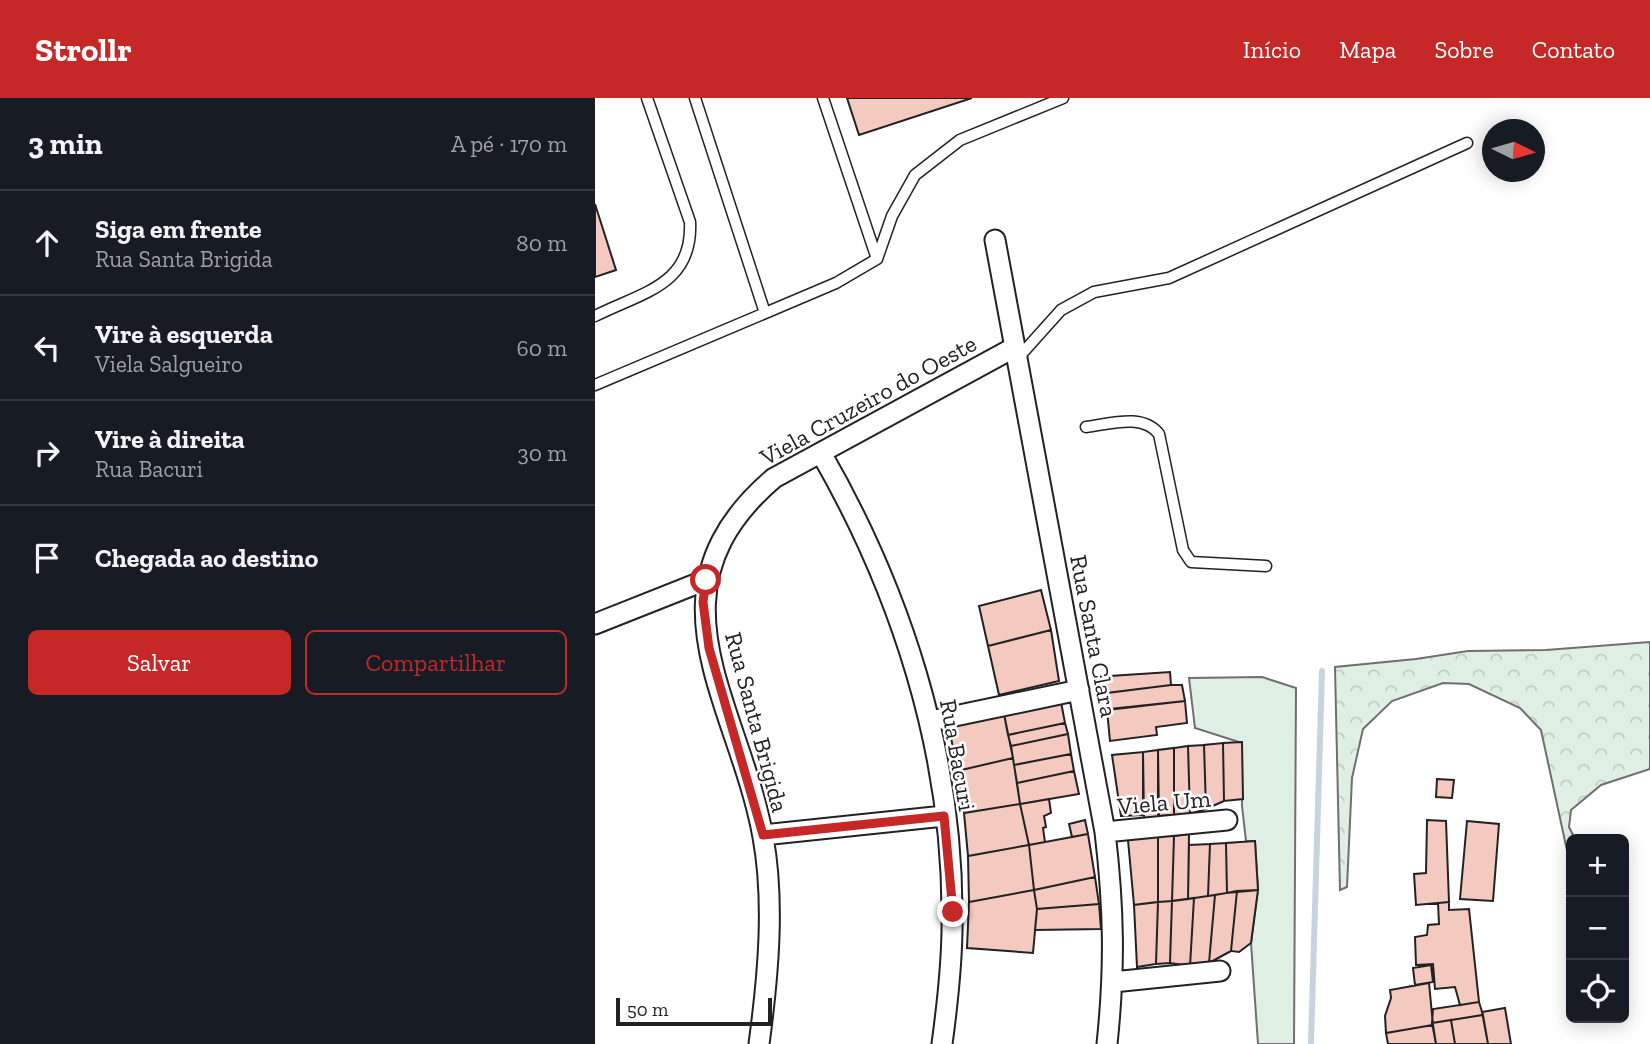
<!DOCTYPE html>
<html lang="pt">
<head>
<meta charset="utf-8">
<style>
	:root { --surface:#171b24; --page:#242831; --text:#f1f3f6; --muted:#9ea1a6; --line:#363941; --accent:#c62828 }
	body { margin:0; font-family:"Zilla Slab",serif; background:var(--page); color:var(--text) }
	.controls { position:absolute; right:21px; bottom:21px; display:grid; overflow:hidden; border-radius:10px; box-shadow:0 4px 18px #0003 }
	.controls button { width:63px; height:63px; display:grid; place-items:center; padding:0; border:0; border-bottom:2px solid var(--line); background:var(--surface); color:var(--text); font:35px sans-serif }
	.compass { position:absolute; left:887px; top:21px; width:63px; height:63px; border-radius:50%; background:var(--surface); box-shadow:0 4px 18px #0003; rotate:95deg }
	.scale { position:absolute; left:21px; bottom:18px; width:156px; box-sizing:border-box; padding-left:7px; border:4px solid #222; border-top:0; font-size:19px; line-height:24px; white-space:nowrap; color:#222; -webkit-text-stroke:5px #fff; paint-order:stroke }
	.stop { position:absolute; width:21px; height:21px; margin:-16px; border:5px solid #c62828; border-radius:50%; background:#fff }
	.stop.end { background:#c62828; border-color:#fff; box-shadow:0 2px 7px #0008 }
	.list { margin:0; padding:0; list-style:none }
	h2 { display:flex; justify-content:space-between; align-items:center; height:91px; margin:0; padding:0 28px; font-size:30px }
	h2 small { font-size:23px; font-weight:400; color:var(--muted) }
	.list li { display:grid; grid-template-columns:46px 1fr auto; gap:21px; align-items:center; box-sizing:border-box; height:105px; padding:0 28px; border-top:2px solid var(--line) }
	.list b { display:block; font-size:26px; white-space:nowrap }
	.list p { margin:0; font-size:23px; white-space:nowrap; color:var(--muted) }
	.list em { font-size:23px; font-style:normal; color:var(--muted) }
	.actions { display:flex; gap:14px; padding:21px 28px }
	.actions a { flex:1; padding:16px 0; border:2px solid var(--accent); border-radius:10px; text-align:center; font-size:24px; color:var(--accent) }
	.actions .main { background:var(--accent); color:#fff }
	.icon { flex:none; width:38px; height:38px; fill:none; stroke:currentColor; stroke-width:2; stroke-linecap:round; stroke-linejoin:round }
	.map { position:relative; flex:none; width:1055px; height:946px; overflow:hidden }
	header { display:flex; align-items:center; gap:42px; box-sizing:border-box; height:98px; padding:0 35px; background:var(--accent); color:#fff }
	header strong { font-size:33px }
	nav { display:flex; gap:38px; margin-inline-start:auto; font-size:24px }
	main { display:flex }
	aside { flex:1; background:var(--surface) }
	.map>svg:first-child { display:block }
</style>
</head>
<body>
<header>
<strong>Strollr</strong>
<nav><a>Início</a><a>Mapa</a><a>Sobre</a><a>Contato</a></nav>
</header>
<main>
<aside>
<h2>3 min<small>A pé · 170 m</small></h2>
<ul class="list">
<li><svg class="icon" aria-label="ahead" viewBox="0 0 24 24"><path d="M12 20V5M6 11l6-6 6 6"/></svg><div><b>Siga em frente</b><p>Rua Santa Brigida</p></div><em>80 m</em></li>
<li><svg class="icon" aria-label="left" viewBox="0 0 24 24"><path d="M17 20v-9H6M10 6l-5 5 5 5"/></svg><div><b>Vire à esquerda</b><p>Viela Salgueiro</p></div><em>60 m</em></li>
<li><svg class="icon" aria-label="right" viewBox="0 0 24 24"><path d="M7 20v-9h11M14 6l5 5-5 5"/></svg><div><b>Vire à direita</b><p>Rua Bacuri</p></div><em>30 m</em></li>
<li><svg class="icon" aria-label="arrive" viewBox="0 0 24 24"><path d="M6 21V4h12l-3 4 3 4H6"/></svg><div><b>Chegada ao destino</b></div></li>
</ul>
<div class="actions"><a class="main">Salvar</a><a>Compartilhar</a></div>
</aside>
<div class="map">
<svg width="1055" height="946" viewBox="0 0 1055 946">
	<defs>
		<pattern id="forest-crowns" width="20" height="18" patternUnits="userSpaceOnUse" patternTransform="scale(1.75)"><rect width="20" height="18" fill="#e0efe3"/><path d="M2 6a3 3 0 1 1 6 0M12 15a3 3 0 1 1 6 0" fill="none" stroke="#c0cdc2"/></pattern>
	</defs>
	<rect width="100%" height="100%" fill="#fff"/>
	<path fill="#e0efe3" stroke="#6f6f6f" stroke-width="2" d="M667,579L701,590L699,946H663L656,845L663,791L660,743H651L647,708V645L600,630L594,580Z"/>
	<path fill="url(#forest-crowns)" stroke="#6f6f6f" stroke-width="2" d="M1055,544V671L1006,687L976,712L974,729L980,741H976V771L946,632L925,610L874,586L848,585L797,603L768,631L757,680L752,789L745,792L740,569L821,561L873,553L951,552Z"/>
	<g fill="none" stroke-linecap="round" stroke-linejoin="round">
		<path stroke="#c7d3dd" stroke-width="6" d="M716,946L727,573"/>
	</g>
	<path fill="#f3c9c0" stroke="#222" stroke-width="2" d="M252,0H377L264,37Z
		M0,106L21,172L0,179Z
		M446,492L456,532L393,548L384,508Z
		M456,532L464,583L404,597L393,548Z
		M575,574L576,587L504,596L500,579Z
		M576,587H587L590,603L505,612L504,596Z
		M590,603L592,625L561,629L562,637L515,643L512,612Z
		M466,604L470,625L413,637L409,616Z
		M409,616L418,660L362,673L354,628Z
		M470,625L473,636L416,648L413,637Z
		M473,636L476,656L419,667L416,648Z
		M647,644L648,701L629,703L628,645Z
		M628,645L629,703L611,711L609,647Z
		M609,647L611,711L595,716L593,648Z
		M593,648L595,716L579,717V650Z
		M579,650V717L563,718V652Z
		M563,652L564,720L549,721L548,654Z
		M548,654V717L526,718L517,657Z
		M476,656L479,673L422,685L419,667Z
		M418,660L425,706L369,715L362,673Z
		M479,673L484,696L425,706L422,685Z
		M842,681L859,682L857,700L841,699Z
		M454,701L456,715L449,718L451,729L448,730L450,744L434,747L425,706Z
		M425,706L434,747L373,758L369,715Z
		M490,722L493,736L477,739L474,726Z
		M832,722L851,723L854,804L821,807L819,776L831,775Z
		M872,723L904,726L898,803L865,801Z
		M493,736L500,779L439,792L434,747Z
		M594,736L593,801L577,803L579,738Z
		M563,738V804L539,807L533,742Z
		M563,738H579L577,803L563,804Z
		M660,743L663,792L632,795L631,745Z
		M631,745L632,795L613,798L615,746Z
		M615,746L613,798L593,801L594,747Z
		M434,747L439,792L374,804L373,758Z
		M500,779L504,806L442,811L439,792Z
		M439,792L442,811L438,855L372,850L374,804Z
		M663,792L656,845L644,854L636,853L642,793Z
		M642,793L636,853L614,865L620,797Z
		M620,797L614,865L595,868L599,800Z
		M599,800L595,868L575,865L577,803Z
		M577,803L575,865L561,866L563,804Z
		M563,804L561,866L542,869L539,807Z
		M854,804V812L874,811L884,904L865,907L860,889L840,891L838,866L821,867L820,839L832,837L833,827L844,826L843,805Z
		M504,806L506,831L440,832L442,811Z
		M836,867L838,884L820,887L818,870Z
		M834,885L838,927L791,935L790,918L796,900L795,892Z
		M884,904L888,917L837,925L838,911Z
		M910,910L916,946H893L887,914Z
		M888,917L893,946H860L856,922Z
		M856,922L860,946H841L837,925Z
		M838,927L841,946H793L791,935Z"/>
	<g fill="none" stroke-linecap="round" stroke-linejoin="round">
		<defs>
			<path id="service" d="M100,0L170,215
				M228,0L282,161
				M0,218C48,194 98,187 95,124L52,0
				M423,260L466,212L499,194L574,180L872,45
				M0,287L241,185L282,161L297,118L320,77L365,42L468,0
				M491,329C516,326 547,315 564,336L588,452L596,464L671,468"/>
			<path id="minor" d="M400,142L510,734C519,810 520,870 512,946
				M226,355C306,494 357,652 357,814C358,858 353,902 347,946
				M0,526L111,482
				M336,623L484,592
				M510,734L632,722
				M168,737L349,718
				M518,884L625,873
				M164,946C173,879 180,805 168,739C144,605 45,494 179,380L420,249"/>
		</defs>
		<use href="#service" stroke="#222" stroke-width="13"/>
		<use href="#minor" stroke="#222" stroke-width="23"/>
		<use href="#service" stroke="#fff" stroke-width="10"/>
		<use href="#minor" stroke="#fff" stroke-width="19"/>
	</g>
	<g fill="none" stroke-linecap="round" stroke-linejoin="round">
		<path stroke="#c62828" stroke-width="9" d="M111,482L108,504L114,550L168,737L349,718L358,814"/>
	</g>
	<g text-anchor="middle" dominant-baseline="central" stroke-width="5" stroke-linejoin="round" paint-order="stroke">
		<g font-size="24" fill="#222" stroke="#fff">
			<text transform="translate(273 302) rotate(-29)">Viela Cruzeiro do Oeste</text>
			<text transform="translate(499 538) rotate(79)">Rua Santa Clara</text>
			<text transform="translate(162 624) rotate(75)">Rua Santa Brigida</text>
			<text transform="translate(363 657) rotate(80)">Rua Bacuri</text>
			<text transform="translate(569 704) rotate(-5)">Viela Um</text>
		</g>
	</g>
</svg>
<div class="controls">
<button>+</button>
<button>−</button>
<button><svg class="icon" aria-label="locate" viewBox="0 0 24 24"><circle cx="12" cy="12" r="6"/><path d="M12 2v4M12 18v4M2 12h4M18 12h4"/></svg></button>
</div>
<svg class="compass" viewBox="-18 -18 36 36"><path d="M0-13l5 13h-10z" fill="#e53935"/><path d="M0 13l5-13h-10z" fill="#9ea1a6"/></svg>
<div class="scale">50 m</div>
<div class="stop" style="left:111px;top:482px"></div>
<div class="stop end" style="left:358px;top:814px"></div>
</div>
</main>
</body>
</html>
